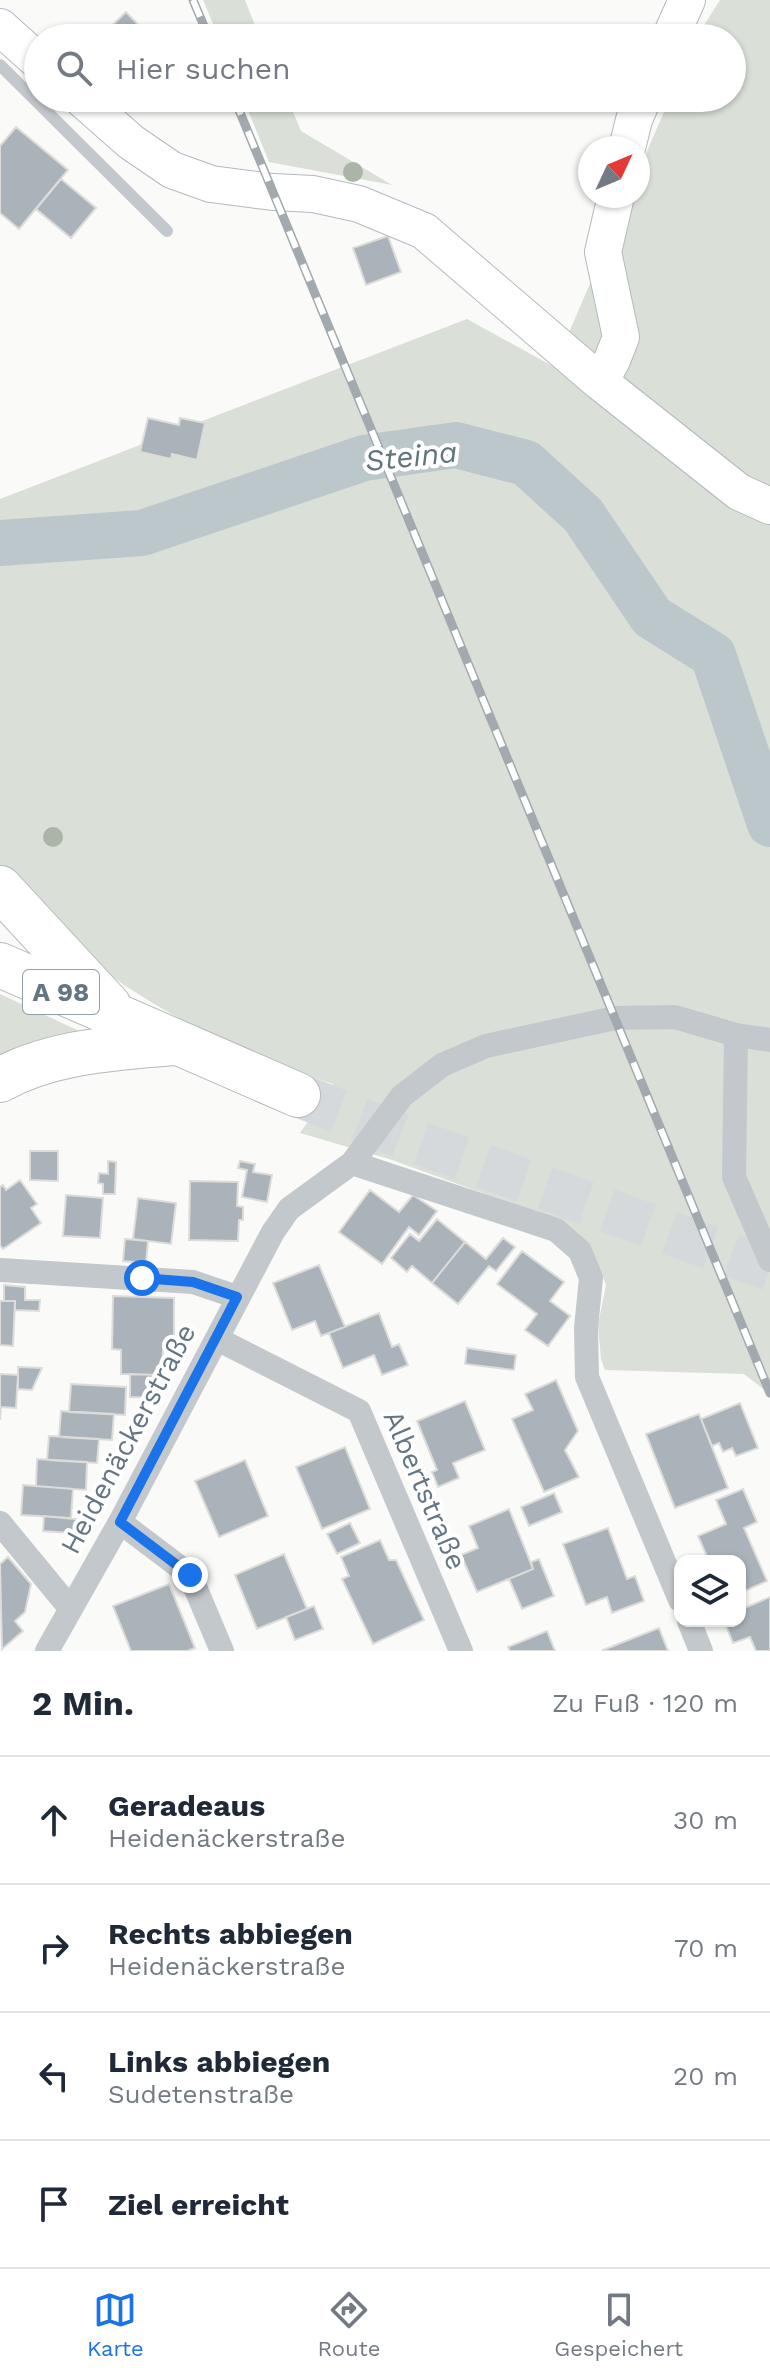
<!DOCTYPE html>
<html lang="de">
<head>
<meta charset="utf-8">
<style>
	:root { --surface:#fff; --page:#f6f6f7; --text:#1f2937; --muted:#747a83; --line:#e0e1e3; --accent:#1a73e8 }
	body { margin:0; font-family:"Work Sans",sans-serif; background:var(--page); color:var(--text) }
	.controls { position:absolute; right:24px; bottom:24px; display:grid; overflow:hidden; border-radius:16px; box-shadow:0 2px 6px #0004 }
	.controls button { width:72px; height:72px; display:grid; place-items:center; padding:0; border:0; border-bottom:2px solid var(--line); background:var(--surface); color:var(--text); font:40px sans-serif }
	.compass { position:absolute; left:578px; top:136px; width:72px; height:72px; border-radius:50%; background:var(--surface); box-shadow:0 2px 6px #0004; rotate:46deg }
	.stop { position:absolute; width:24px; height:24px; margin:-18px; border:6px solid #1a73e8; border-radius:50%; background:#fff }
	.stop.end { background:#1a73e8; border-color:#fff; box-shadow:0 2px 8px #0008 }
	.list { margin:0; padding:0; list-style:none }
	h2 { display:flex; justify-content:space-between; align-items:center; height:104px; margin:0; padding:0 32px; font-size:34px }
	h2 small { font-size:26px; font-weight:400; color:var(--muted) }
	.list li { display:grid; grid-template-columns:52px 1fr auto; gap:24px; align-items:center; box-sizing:border-box; height:128px; padding:0 32px; border-top:2px solid var(--line) }
	.list b { display:block; font-size:30px; white-space:nowrap }
	.list p { margin:0; font-size:26px; white-space:nowrap; color:var(--muted) }
	.list em { font-size:26px; font-style:normal; color:var(--muted) }
	.icon { flex:none; width:44px; height:44px; fill:none; stroke:currentColor; stroke-width:2; stroke-linecap:round; stroke-linejoin:round }
	.map { position:relative; flex:none; width:770px; height:1651px; overflow:hidden }
	.search { position:absolute; background:var(--surface); box-shadow:0 2px 6px #0004; left:24px; right:24px; top:24px; height:88px; display:flex; align-items:center; gap:20px; box-sizing:border-box; padding:0 28px; border-radius:44px; color:var(--muted); font-size:30px }
	.sheet { height:616px; background:var(--surface) }
	nav { display:flex; justify-content:space-around; align-items:center; box-sizing:border-box; height:112px; border-top:2px solid var(--line); background:var(--surface); font-size:22px; color:var(--muted) }
	nav a { display:grid; justify-items:center; gap:4px }
	nav .on { color:var(--accent) }
	.map>svg:first-child { display:block }
</style>
</head>
<body>
<div class="map">
<svg width="770" height="1651" viewBox="0 0 770 1651">
	<rect width="100%" height="100%" fill="#fafaf8"/>
	<path fill="#dadfd7" d="M203,0H245L260,38H219Z
		M720,0H770V1394L744,1374L605,1370L601,1359L598,1325L606,1285L592,1250L565,1223L389,1159L300,1133L333,1084C255,1060 147,1009 85,955C54,928 28,896 0,867V499L467,319L554,367L628,196H638V172L670,98H732V38H696Z
		M243,98H287L301,131L392,185L269,162Z
		M0,994L94,1038L0,1065Z"/>
	<g fill="none" stroke-linecap="round" stroke-linejoin="round">
		<path stroke="#bbc7cb" stroke-width="46" d="M0,543L142,533L364,458L456,445L526,463L583,515L652,617L713,655L770,824"/>
	</g>
	<path fill="#aab3b9" stroke="#dcdcda" stroke-width="2" d="M126,12L151,38H99Z
		M16,127L68,170L19,229L0,213V146Z
		M61,179L96,208L71,238L36,209Z
		M388,236L401,272L366,285L353,248Z
		M148,418L179,425L180,418L205,423L197,460L172,454L171,459L140,452Z
		M30,1151H58V1181L30,1180Z
		M108,1161L116,1162L115,1194H103V1184L98,1183L99,1173L108,1174Z
		M240,1161L255,1164L253,1172L272,1175L267,1202L242,1197L247,1170L238,1168Z
		M20,1180L37,1204L31,1208L41,1223L3,1249L0,1245V1187L3,1185L6,1190Z
		M190,1181L238,1182L237,1206L243,1207V1220H239L238,1241L189,1240Z
		M370,1190L399,1212L413,1195L437,1211L419,1235L409,1227L382,1264L339,1232Z
		M66,1195L103,1198L100,1238L63,1236Z
		M138,1198L176,1203L171,1244L133,1239Z
		M437,1219L465,1242L432,1283L412,1266L407,1272L391,1258L410,1234L419,1241Z
		M503,1238L515,1247L496,1271L489,1266L458,1304L432,1283L465,1242L486,1259Z
		M125,1239L148,1241L146,1263L123,1261Z
		M522,1251L564,1282L550,1301L570,1316L548,1346L525,1330L537,1314L497,1284Z
		M319,1265L345,1327L321,1336L315,1321L292,1330L273,1283Z
		M4,1285L25,1287V1300H40L39,1311L15,1310V1301H4Z
		M113,1296L174,1298V1351H163L162,1375L121,1374V1350L112,1349Z
		M0,1301H15L13,1346L0,1345Z
		M379,1313L392,1347L399,1344L408,1365L382,1375L374,1355L343,1368L329,1333Z
		M467,1348L516,1355L514,1370L465,1364Z
		M18,1367L42,1368L32,1390L18,1389Z
		M0,1374L18,1375L16,1408L1,1407L0,1420Z
		M130,1374L156,1375L155,1398L130,1397Z
		M556,1380L578,1431L565,1450L579,1477L544,1492L512,1419L533,1410L525,1394Z
		M71,1384L126,1387L125,1415L69,1412Z
		M465,1401L485,1450L453,1463L459,1478L438,1487L432,1472L437,1470L417,1421Z
		M740,1403L758,1448L736,1456L732,1448L723,1452L719,1443L712,1446L701,1419Z
		M61,1411L114,1414L112,1440L59,1437Z
		M699,1414L728,1488L675,1508L646,1434Z
		M49,1436L99,1439L97,1463L47,1460Z
		M345,1447L370,1509L322,1529L296,1467Z
		M37,1459L87,1462L86,1490L36,1486Z
		M245,1460L268,1516L219,1537L195,1481Z
		M23,1485L73,1489L71,1518L21,1515Z
		M743,1489L757,1522L744,1528L767,1581L740,1593V1561H709L698,1536L726,1524L716,1500Z
		M554,1493L562,1512L529,1526L521,1507Z
		M509,1509L533,1569L477,1592L461,1555L478,1548L469,1526Z
		M44,1516L84,1520L83,1534L43,1531Z
		M350,1523L360,1543L337,1554L327,1534Z
		M608,1528L627,1579L635,1576L644,1601L612,1613L607,1597L586,1605L563,1544Z
		M380,1540L389,1560H396L424,1620L373,1644L342,1579L349,1576L341,1557Z
		M284,1554L307,1609L257,1629L235,1575Z
		M8,1557L31,1584L25,1612L15,1621L23,1631L2,1649L0,1564Z
		M539,1559L554,1596L522,1609L509,1579L533,1569L531,1562Z
		M169,1584L195,1648L187,1651H131L113,1606Z
		M770,1597V1651H756L750,1637L733,1643L724,1621H740V1610Z
		M314,1606L323,1629L295,1640L286,1617Z
		M659,1628L668,1651H603V1650Z
		M547,1631L555,1651H510L508,1647Z"/>
	<g fill="none" stroke-linecap="round" stroke-linejoin="round">
		<path stroke="#d5d9db" stroke-width="44" stroke-dasharray="44 22" stroke-linecap="butt" d="M298,1095L406,1138L770,1269"/>
		<defs>
			<path id="secondary" d="M0,27L38,61
				M670,38L687,0
				M81,98L131,142L172,170L211,184L273,192L313,194L359,204L424,231L600,382L739,492L770,506
				M627,148L634,120L643,98
				M600,382L612,360L621,337L603,252L616,196"/>
			<path id="highway" d="M0,888L109,1006
				M0,965L298,1095
				M0,1080C52,1051 113,1049 172,1043"/>
		</defs>
		<use href="#secondary" stroke="#b3babf" stroke-width="38"/>
		<use href="#highway" stroke="#b4b9bd" stroke-width="46"/>
		<path stroke="#c3c8cc" stroke-width="12" d="M0,65L167,231"/>
		<path stroke="#c3c8cc" stroke-width="24" d="M736,1035L734,1177L770,1260
			M352,1163L556,1230L580,1251L591,1278L586,1328L587,1377L680,1600
			M0,1270L193,1282L237,1297
			M217,1339L359,1411L461,1651
			M120,1522L190,1575L222,1651
			M0,1523L70,1608
			M689,1621L701,1651
			M47,1651L120,1522L273,1232L289,1209L352,1163L402,1096L442,1065L486,1046L615,1018L675,1017L736,1035L770,1040"/>
		<use href="#secondary" stroke="#fff" stroke-width="36"/>
		<use href="#highway" stroke="#fff" stroke-width="44"/>
		<defs>
			<path id="rail" d="M193,0L209,38
				M234,98L770,1393"/>
		</defs>
		<use href="#rail" stroke="#a2aab0" stroke-width="9"/>
		<use href="#rail" stroke="#fff" stroke-width="6" stroke-dasharray="18" stroke-linecap="butt"/>
	</g>
	<g fill="#aab4a7">
		<circle cx="353" cy="172" r="10"/>
		<circle cx="53" cy="837" r="10"/>
	</g>
	<g fill="none" stroke-linecap="round" stroke-linejoin="round">
		<path stroke="#1a73e8" stroke-width="10" d="M142,1278L193,1282L237,1297L120,1522L190,1575"/>
	</g>
	<g text-anchor="middle" dominant-baseline="central" stroke-width="8" stroke-linejoin="round" paint-order="stroke">
		<rect fill="#fff" stroke="#939fa8" stroke-width="2" x="23" y="970" width="76" height="44" rx="6"/>
		<g font-size="26" font-weight="bold" fill="#657683">
			<text x="61" y="992">A 98</text>
		</g>
		<g font-size="28" fill="#657683" stroke="#fff">
			<text transform="translate(128 1439) rotate(-62)">Heidenäckerstraße</text>
			<text transform="translate(425 1490) rotate(67)">Albertstraße</text>
		</g>
		<g font-size="30" font-style="italic" fill="#60757c" stroke="#fff">
			<text transform="translate(411 456) rotate(-6)">Steina</text>
		</g>
	</g>
</svg>
<div class="controls">
<button><svg class="icon" aria-label="layers" viewBox="0 0 24 24"><path d="M12 4l9 5-9 5-9-5zM3 14l9 5 9-5"/></svg></button>
</div>
<svg class="compass" viewBox="-18 -18 36 36"><path d="M0-13l5 13h-10z" fill="#e53935"/><path d="M0 13l5-13h-10z" fill="#747a83"/></svg>
<div class="stop" style="left:142px;top:1278px"></div>
<div class="stop end" style="left:190px;top:1575px"></div>
<div class="search"><svg class="icon" aria-label="search" viewBox="0 0 24 24"><circle cx="10" cy="10" r="6"/><path d="M15 15l6 6"/></svg>Hier suchen</div>
</div>
<section class="sheet">
<h2>2 Min.<small>Zu Fuß · 120 m</small></h2>
<ul class="list">
<li><svg class="icon" aria-label="ahead" viewBox="0 0 24 24"><path d="M12 20V5M6 11l6-6 6 6"/></svg><div><b>Geradeaus</b><p>Heidenäckerstraße</p></div><em>30 m</em></li>
<li><svg class="icon" aria-label="right" viewBox="0 0 24 24"><path d="M7 20v-9h11M14 6l5 5-5 5"/></svg><div><b>Rechts abbiegen</b><p>Heidenäckerstraße</p></div><em>70 m</em></li>
<li><svg class="icon" aria-label="left" viewBox="0 0 24 24"><path d="M17 20v-9H6M10 6l-5 5 5 5"/></svg><div><b>Links abbiegen</b><p>Sudetenstraße</p></div><em>20 m</em></li>
<li><svg class="icon" aria-label="arrive" viewBox="0 0 24 24"><path d="M6 21V4h12l-3 4 3 4H6"/></svg><div><b>Ziel erreicht</b></div></li>
</ul>
</section>
<nav>
<a class="on"><svg class="icon" aria-label="map" viewBox="0 0 24 24"><path d="M3 6l6-2 6 2 6-2v14l-6 2-6-2-6 2zM9 4v14M15 6v14"/></svg>Karte</a>
<a><svg class="icon" aria-label="directions" viewBox="0 0 24 24"><path d="M12 3l9 9-9 9-9-9zM9 14v-3h6M13 9l2 2-2 2"/></svg>Route</a>
<a><svg class="icon" aria-label="saved" viewBox="0 0 24 24"><path d="M7 4h10v16l-5-4-5 4z"/></svg>Gespeichert</a>
</nav>
</body>
</html>
